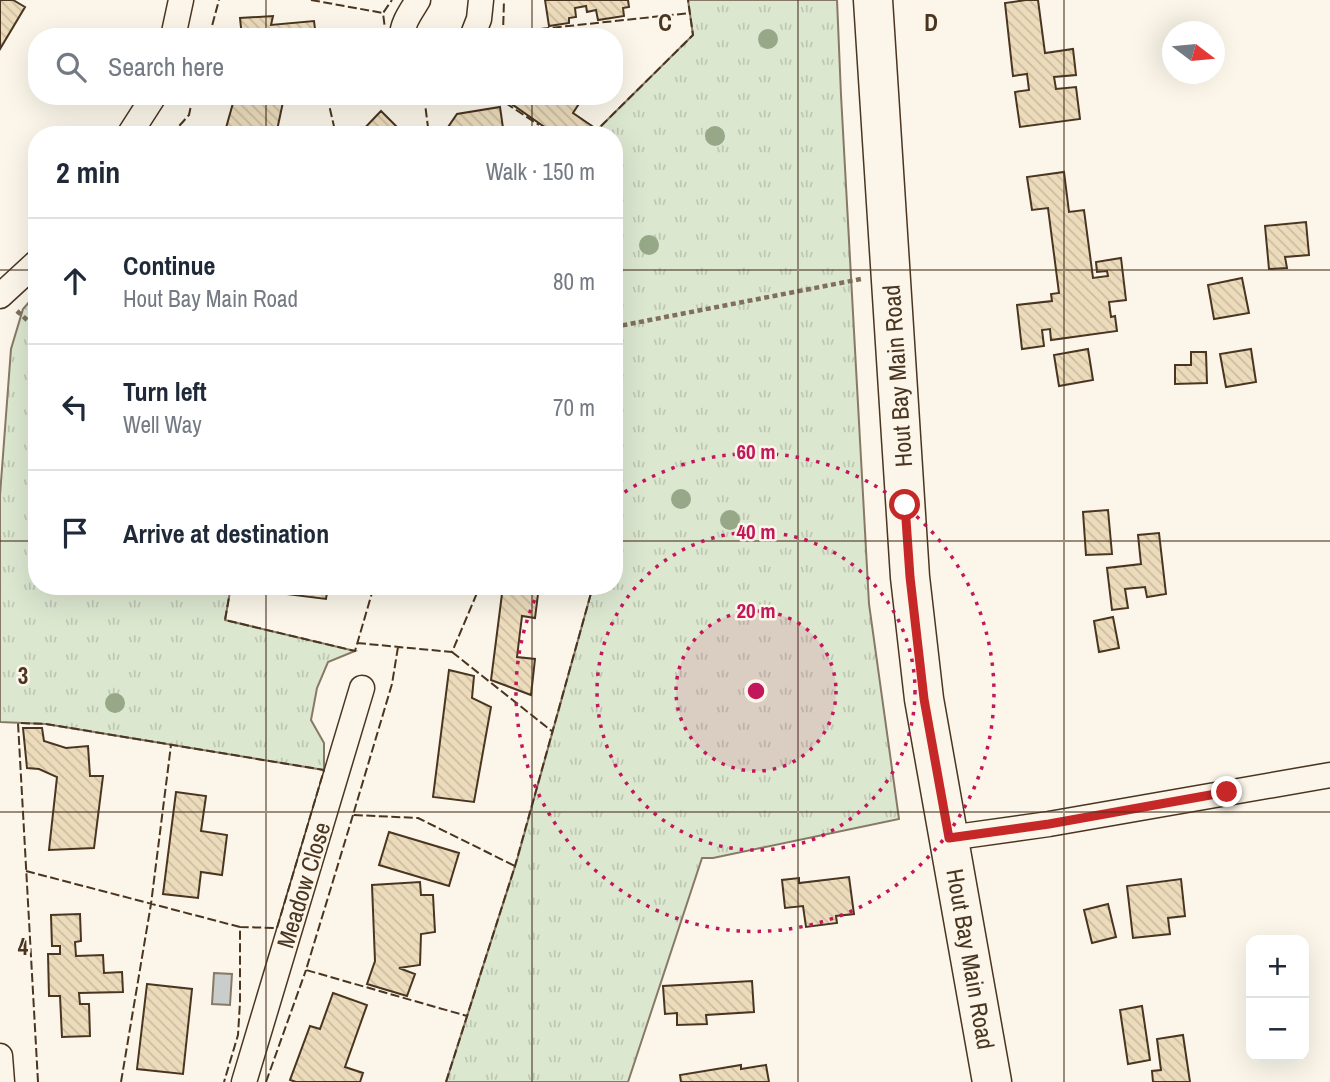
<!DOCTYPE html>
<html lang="en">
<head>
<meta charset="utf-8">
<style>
	:root { --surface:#fff; --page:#f6f6f7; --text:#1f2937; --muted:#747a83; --line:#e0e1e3 }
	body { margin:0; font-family:"Archivo Narrow",sans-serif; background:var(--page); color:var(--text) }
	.controls { position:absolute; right:21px; bottom:21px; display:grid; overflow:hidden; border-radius:14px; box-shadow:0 7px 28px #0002 }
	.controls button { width:63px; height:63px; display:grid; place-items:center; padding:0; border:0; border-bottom:2px solid var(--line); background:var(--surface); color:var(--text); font:35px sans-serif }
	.compass { position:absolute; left:1162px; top:21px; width:63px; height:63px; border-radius:50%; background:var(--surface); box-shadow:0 7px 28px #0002; rotate:106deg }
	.stop { position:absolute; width:21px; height:21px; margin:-16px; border:5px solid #c62828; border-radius:50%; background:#fff }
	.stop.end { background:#c62828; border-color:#fff; box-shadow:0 2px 7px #0008 }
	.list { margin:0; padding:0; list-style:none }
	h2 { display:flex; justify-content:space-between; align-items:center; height:91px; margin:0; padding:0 28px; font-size:30px }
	h2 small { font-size:23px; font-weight:400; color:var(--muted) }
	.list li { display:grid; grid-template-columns:46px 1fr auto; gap:21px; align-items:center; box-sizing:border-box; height:126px; padding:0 28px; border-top:2px solid var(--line) }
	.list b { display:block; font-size:26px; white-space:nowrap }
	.list p { margin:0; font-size:23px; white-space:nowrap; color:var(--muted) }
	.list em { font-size:23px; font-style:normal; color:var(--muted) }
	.icon { flex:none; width:38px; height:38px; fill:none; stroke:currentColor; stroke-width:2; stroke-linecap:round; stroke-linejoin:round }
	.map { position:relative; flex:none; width:1330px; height:1082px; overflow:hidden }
	.search { position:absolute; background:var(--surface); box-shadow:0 7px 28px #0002; left:28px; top:28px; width:595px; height:77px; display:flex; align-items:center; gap:18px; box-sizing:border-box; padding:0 24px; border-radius:28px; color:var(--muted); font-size:26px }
	.panel { position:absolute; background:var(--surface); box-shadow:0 7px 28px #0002; left:28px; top:126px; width:595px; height:469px; border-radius:28px }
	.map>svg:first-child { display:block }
</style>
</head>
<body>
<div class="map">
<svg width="1330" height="1082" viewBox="0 0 1330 1082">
	<defs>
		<pattern id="grass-tufts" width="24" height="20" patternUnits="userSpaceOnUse" patternTransform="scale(1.75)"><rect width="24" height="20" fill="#dce7d0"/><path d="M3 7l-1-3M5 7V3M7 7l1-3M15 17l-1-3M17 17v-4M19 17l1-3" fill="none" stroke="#bec7b2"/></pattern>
		<pattern id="building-back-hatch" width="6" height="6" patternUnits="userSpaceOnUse" patternTransform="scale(1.75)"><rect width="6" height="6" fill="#ecdcbc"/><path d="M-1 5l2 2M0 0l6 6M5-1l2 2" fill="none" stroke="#ccbda1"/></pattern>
	</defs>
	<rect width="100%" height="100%" fill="#fbf6e9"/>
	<path fill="url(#grass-tufts)" stroke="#887966" stroke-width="2" d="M688,0H837L841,95L869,604L899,819L713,858H702L628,1082H446L517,860L593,586H614V508L618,493L614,492V135H592L693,35Z
		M37,293V586H231L225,620L355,651L328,662L317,688L311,720L324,743V770L46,724L0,722V495L11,349L23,309Z"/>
	<path fill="#c9cecd" stroke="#887966" stroke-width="2" d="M214,973L232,974L230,1005L212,1004Z"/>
	<path fill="url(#building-back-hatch)" stroke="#4a3520" stroke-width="2" d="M0,0H13L25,7L0,49Z
		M545,0H628L629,7L623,8L624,16L598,20L596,10L587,12L586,6L575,8L576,17L569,18V23L549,26Z
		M1026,0H1038L1045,53L1073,49L1076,75L1054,77L1056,89L1076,87L1080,119L1020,127L1015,92L1029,90L1027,74L1013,76L1005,3Z
		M273,16L271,25L314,21L316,37H242L240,18Z
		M235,96H263L283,102L276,135H224Z
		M500,96H584L573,113L592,126L586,135H556Z
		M500,107L504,135H431L430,129L448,127L457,114Z
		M381,111L405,135H358Z
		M1064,172L1069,212L1084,210L1093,278L1108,276L1107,271L1097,272L1096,262L1121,258L1126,300L1109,302L1111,317L1115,316L1117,331L1051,340L1050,329L1042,330L1044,346L1022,349L1017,305L1052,301L1051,294L1059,293L1048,208L1032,210L1027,177Z
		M1306,222L1309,255L1285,257L1287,268L1269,269L1265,226Z
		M1242,278L1249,313L1214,319L1208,285Z
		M1088,349L1093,380L1059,386L1054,355Z
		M1251,349L1256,382L1226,387L1220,354Z
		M1191,352H1206L1207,383L1175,384V365H1191Z
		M1108,510L1112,554L1086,555L1083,512Z
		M1159,533L1166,594L1147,597L1145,587L1125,589L1128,608L1112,610L1107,568L1141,564L1138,535Z
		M263,586H328L326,599L262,591Z
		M503,586H539L535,618L522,616L517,657L535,659L531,695L491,680Z
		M1113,617L1119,648L1099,652L1094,621Z
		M449,670L474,676L472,698L491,707L474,802L433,797Z
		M23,728H42L44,741L66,748L88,746L90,776H103L94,848L49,850L57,777L39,769L27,768Z
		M176,792L206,796L201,831L227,835L222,875L201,872L198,898L163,894Z
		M389,832L459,853L449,886L379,865Z
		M849,877L854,914L836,916L837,923L806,927L803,906L785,908L782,880L799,878V883Z
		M1181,879L1185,916L1168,918L1170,934L1133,938L1127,886Z
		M420,882L421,895H433L435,932L421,934L420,965L399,968L415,974L407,996L367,984L375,961L372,885Z
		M1108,904L1116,937L1092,943L1084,910Z
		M80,914L81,941L75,942L76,956L103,955L104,973L122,972L123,992L79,993L80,1004H89L90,1036L62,1037L60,996H49L48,954H60V946H52L51,915Z
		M752,981L754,1012L706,1015L707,1024L677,1025V1013L665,1014L663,986Z
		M147,984L192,989L183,1074L137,1069Z
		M333,993L367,1005L345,1067L363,1073L360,1082H296L290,1080L310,1026L320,1029Z
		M1142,1006L1150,1060L1128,1064L1120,1010Z
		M1183,1035L1190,1082H1153L1152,1071L1161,1070L1157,1039Z
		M741,1065V1069L766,1065L769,1082H681L680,1075Z"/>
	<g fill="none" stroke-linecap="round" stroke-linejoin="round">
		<defs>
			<path id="street" d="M173,37L181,0
				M402,37C402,23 411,12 418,0
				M472,37L479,19L481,0
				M129,135L154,96
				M0,296L37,262
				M949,838L1049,824L1330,775
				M0,1056L2,1082
				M244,1082L362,688"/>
			<path id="primary" d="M873,0L910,577L924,699L992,1082"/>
		</defs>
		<use href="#street" stroke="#4a3520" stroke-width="27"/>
		<use href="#primary" stroke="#4a3520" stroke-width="41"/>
		<path stroke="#7f6f5c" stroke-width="4.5" stroke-dasharray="5 3.5" stroke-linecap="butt" d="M17,311L37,329
			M614,327L861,279"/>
		<use href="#street" stroke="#fbf6e9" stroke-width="24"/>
		<use href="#primary" stroke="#fbf6e9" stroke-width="38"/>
		<path stroke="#4a3520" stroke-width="2" stroke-dasharray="9 3.5" stroke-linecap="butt" d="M311,0L383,13
			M503,33L690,13
			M209,37L219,0
			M386,37L383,13L392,0
			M501,37L503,33L504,0
			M327,96L336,135
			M424,96L429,135
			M495,96L539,125
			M171,135L189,115L193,96
			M592,135L693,35L688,0
			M614,492L618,493L614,508
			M231,586L225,620L355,651L374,586
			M357,643L452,652L480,586
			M398,647L392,684L353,815L418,818L515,866
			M452,652L553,732
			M353,815L306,970L467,1016
			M26,871L240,927
			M38,1082L18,723L46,724L324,770L277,928L240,927V1002L238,1035L224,1082
			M121,1082L151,904L171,745
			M266,1082L306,970
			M446,1082L515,866L593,586"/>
	</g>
	<g fill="#96a887">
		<circle cx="768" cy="39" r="10"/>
		<circle cx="715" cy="136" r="10"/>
		<circle cx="649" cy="245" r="10"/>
		<circle cx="681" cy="499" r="10"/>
		<circle cx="730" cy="520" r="10"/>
		<circle cx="115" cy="703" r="10"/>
	</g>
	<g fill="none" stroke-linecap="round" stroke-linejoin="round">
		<path stroke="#c62828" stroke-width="9" d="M905,505L910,577L924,699L949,838L1049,824L1227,792"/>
	</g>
	<path fill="none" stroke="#4a3520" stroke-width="2" stroke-opacity="0.55" d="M266,0V37M532,0V37M798,0V1082M1064,0V1082M266,96V135M532,96V135M0,270H37M614,270H1330M0,541H37M614,541H1330M266,586V1082M532,586V1082M0,812H1330"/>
	<circle cx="756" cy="691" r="80" fill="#c2185b" fill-opacity=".12"/>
	<g fill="none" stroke="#c2185b" stroke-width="3.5" stroke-dasharray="3.5 7">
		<circle cx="756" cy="691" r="80"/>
		<circle cx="756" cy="691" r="159"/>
		<path d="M616 498A239 239 0 1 1 540 588"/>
	</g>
	<g text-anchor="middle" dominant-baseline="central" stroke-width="5" stroke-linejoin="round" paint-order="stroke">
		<g font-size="24" fill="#4a3520" stroke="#fbf6e9">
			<text transform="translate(897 376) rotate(-94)">Hout Bay Main Road</text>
			<text transform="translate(303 885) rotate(-73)">Meadow Close</text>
			<text transform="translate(971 959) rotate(80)">Hout Bay Main Road</text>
		</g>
	</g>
	<g font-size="23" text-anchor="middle" font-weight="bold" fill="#4a3520" stroke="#fbf6e9" stroke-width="5" stroke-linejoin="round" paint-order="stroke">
		<text x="665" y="31">C</text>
		<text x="931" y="31">D</text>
		<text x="23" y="684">3</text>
		<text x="23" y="955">4</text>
	</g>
	<circle cx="756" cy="691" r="10" fill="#c2185b" stroke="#fbf6e9" stroke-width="3.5"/>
	<g font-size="21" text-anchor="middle" font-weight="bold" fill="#c2185b" stroke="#fbf6e9" stroke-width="5" stroke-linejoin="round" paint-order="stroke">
		<text x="756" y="459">60 m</text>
		<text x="756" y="539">40 m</text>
		<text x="756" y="618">20 m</text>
	</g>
</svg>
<div class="controls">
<button>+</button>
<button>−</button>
</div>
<svg class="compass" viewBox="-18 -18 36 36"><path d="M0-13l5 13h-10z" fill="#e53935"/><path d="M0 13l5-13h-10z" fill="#747a83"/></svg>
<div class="stop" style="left:905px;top:505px"></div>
<div class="stop end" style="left:1227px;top:792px"></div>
<div class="search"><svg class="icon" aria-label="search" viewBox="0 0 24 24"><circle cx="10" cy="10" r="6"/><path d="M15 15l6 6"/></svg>Search here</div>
<section class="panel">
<h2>2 min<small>Walk · 150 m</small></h2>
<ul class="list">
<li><svg class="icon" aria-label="ahead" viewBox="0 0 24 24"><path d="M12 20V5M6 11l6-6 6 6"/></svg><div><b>Continue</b><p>Hout Bay Main Road</p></div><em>80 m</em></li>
<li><svg class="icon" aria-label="left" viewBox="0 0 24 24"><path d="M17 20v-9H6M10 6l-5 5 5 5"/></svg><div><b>Turn left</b><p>Well Way</p></div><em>70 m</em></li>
<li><svg class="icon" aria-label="arrive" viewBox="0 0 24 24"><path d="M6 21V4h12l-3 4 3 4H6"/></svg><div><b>Arrive at destination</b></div></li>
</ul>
</section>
</div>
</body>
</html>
